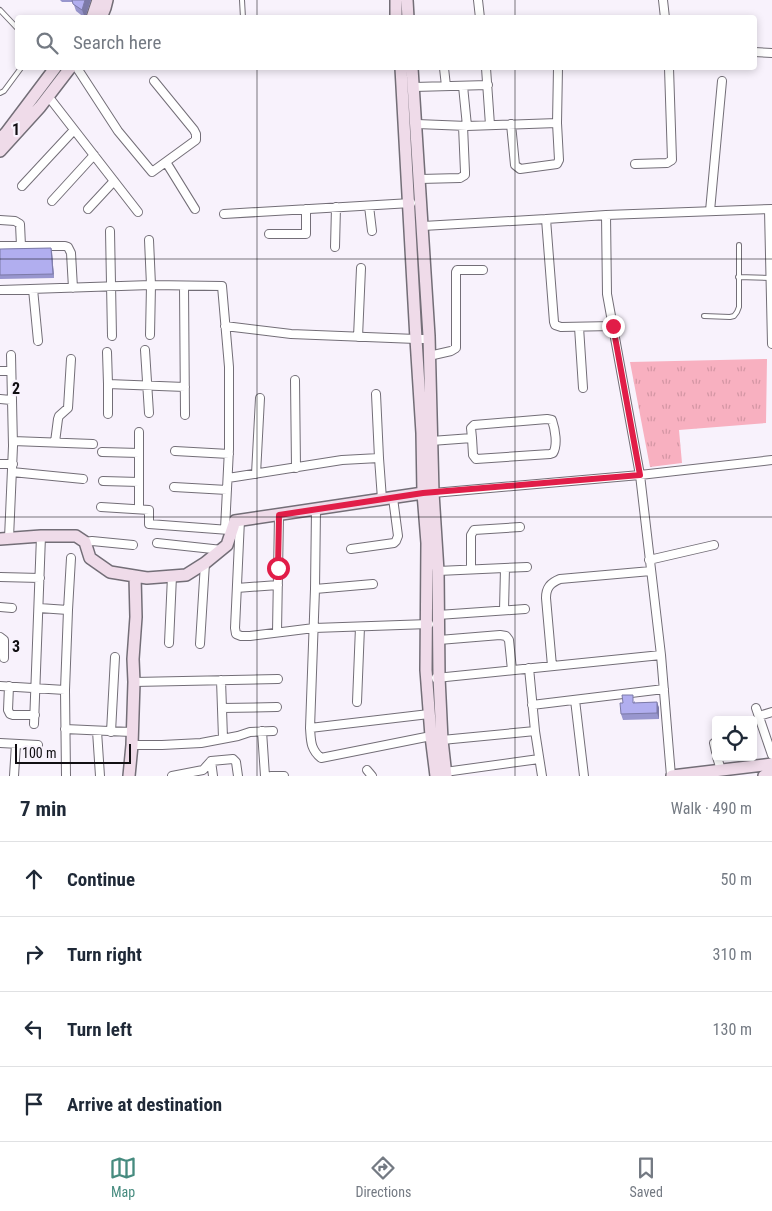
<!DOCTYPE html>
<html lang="en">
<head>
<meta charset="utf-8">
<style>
	:root { --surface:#fff; --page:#f2f2f3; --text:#1f2937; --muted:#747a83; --line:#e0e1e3; --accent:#468b7f }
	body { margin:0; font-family:"Roboto Condensed",sans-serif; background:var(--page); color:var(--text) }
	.controls { position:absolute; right:15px; bottom:15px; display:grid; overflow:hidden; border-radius:5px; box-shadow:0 2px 8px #0003 }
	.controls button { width:45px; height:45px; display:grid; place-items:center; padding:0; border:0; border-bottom:1px solid var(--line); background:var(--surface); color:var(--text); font:25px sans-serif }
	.scale { position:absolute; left:15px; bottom:12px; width:116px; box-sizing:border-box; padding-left:5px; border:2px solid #110f12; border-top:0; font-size:14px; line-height:18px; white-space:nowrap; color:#110f12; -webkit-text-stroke:4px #f8f2fc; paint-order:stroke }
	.stop { position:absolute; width:15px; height:15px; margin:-11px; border:4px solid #e11d48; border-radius:50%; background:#fff }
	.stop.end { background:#e11d48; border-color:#fff; box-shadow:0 1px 5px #0008 }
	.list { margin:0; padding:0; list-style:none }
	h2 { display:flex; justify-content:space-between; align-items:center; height:65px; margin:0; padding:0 20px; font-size:21px }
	h2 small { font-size:16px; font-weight:400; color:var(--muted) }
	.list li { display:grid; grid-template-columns:32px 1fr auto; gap:15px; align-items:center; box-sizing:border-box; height:75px; padding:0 20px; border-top:1px solid var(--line) }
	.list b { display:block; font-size:19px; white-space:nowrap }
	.list em { font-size:16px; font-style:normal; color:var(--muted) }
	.icon { flex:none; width:28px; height:28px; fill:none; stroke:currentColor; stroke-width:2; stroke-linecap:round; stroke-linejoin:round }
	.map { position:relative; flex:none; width:772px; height:776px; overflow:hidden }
	.search { position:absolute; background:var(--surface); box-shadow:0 2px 8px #0003; left:15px; right:15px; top:15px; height:55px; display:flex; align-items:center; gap:12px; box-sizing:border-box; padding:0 18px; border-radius:5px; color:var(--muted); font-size:19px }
	.sheet { height:365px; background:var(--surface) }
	nav { display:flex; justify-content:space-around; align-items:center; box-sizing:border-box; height:70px; border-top:1px solid var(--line); background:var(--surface); font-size:14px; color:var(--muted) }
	nav a { display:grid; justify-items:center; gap:2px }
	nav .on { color:var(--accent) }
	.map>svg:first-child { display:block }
</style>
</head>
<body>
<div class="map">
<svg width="772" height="776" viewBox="0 0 772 776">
	<defs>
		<pattern id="grass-tufts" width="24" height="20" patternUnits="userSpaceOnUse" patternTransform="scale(1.25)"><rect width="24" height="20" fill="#f8b0c0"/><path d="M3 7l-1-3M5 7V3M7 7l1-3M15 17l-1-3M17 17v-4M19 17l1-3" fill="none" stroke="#d496a4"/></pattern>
	</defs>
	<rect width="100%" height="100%" fill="#f8f2fc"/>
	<path fill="url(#grass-tufts)" d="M767,359L766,423L679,430L682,463L650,467L630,362Z"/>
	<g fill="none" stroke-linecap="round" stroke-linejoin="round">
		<defs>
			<path id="lane" d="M242,0L243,18
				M0,10L18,29
				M0,93L4,91L21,68
				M738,277L771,278
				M704,316L730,317L734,316L737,312L739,307V245"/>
			<path id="street" d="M478,0L480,18
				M663,0L665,18
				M754,52L772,53
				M77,68L118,131L152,172L196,140V134L194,130L154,81
				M444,68L446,86
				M486,68L490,125
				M463,86L467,126
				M414,87L488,85
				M48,96L138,212
				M417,124L467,126L557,123
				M511,124L515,165L520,169L557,164L559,160L557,123L558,68
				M166,162L195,209
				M635,164L667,163L672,160L669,68
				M420,179L460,178L465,175V172L463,126
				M22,186L74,130
				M52,201L94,155
				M369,206L372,231
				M88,209L114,181
				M769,210L772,344
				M710,211L722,81
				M224,214L411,203
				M606,215L607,294L640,475L661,655L671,776
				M0,220L15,221L20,224L21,246
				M423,226L546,219
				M110,231L112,336
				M269,234H306V209
				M149,240L151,285L150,335
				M0,246H65L68,247L71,253L73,288
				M335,247L336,207
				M184,287L185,415
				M33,289L38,341
				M0,290L151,285L222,286L229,367V449L225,529
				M225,326L291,334L416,339H429
				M613,326L561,327L555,325L554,322L546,219L606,215L772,209
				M579,327L583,388
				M358,337L361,268
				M145,350L149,413
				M107,352L108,384L185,387
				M429,356L451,351L456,348V272L457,270H483
				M0,371H11
				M295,380L296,468
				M108,384V414
				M376,394L379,458
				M0,399L11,400
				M139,432V509
				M13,441L93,444
				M431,441L472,438L471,428L474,425L547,419L552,420C555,429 558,445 553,453L550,454L476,459L473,455L472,438
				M55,442L58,419L59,416L68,408L71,359
				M175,451L229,454
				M102,452L139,453
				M0,464H13
				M12,472L83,479
				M256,474L260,398
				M228,478L342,460L379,458L382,499
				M103,481L139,482
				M174,487L227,490
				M433,493L640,475L772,460
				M101,507L149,510V524L229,530
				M316,509L315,589L310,728C311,740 310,749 321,758L431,736
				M240,520L235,628L236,634L241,636H250L314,628L429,624
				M9,538L13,446L11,355
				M85,542L92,541L133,545
				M157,543L222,550
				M351,549L394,543L396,541L398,536L393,498
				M649,560L714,545
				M471,569V535L474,530L520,527
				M438,571L527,567
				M0,577L40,578
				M237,588L278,585
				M315,589L373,584
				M0,607L12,608
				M39,608L68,610L65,690L66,776
				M68,610L71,558
				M504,610L505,568
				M438,615L525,609
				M277,632L279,515
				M0,637L4,640V658
				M439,640L500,635L506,636L509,640L512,670
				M169,643L172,576
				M200,644L205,563
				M552,666L546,598C546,588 550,583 560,579L651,571
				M529,668L535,731L542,776
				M436,678L661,655
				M221,680L223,738
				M134,682L278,679
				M0,686L65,690
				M9,686L8,710L10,714L13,715H35
				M575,700L584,776
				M357,702L360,627
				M532,705L664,689
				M222,708L277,707
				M756,708L772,755
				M759,716L772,712
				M34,724L41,536
				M310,728L429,714
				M65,729L131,732
				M97,731L100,776
				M262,731L265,776
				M111,732L115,657
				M442,740L535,731
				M716,742L714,743L716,752
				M0,743L38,745
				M132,745H162L201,743L238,736L250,732L273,731
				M717,757L721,770
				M211,761L213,776
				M367,770L372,776
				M445,772L539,759
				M14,776L16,744
				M172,776L203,770L211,761L233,759L236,762L238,776
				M271,776H284"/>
			<path id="secondary" d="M396,0V18
				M407,0L408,18
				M92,18L98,0
				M101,18L105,8L107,0
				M401,68L416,339L422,433L423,493L427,543L426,670L431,736L436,776
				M412,68L429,336L433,493L438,571L439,677L442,740L446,776
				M0,139L6,133L55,68
				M0,151L40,107L70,68
				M0,539L41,536H76L85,542L90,558L110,572L147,578L186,575L205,563L227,545L235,521L423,493H431
				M129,776L132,745L134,682L133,659L136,617L135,576
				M672,776L772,764
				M764,776L772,775"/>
		</defs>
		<use href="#lane" stroke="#736e77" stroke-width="6"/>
		<use href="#street" stroke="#736e77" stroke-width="10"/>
		<use href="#secondary" stroke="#736e77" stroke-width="14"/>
		<use href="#lane" stroke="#fff" stroke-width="4"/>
		<use href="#street" stroke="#fff" stroke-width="8"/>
		<use href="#secondary" stroke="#efdbe9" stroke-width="11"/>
	</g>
	<path fill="#9896ce" d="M60,0H91L85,18L76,11L73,2H62Z
		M51,248L52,252L54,278L0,279V249Z
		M635,701V703L657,702L659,708V719L623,720L621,714Z"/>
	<path fill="#7c7aa7" d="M85,0H91L85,18L82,10Z
		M51,248L52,252L54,278L53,274Z
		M657,702L659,708V719L657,713Z"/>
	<path fill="#b1aeef" stroke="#7c7aa7" d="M72,0H85L82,10L73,4Z
		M51,248L53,274L0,275V249Z
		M622,695H633V703L657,702V713L621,714L620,703H623Z"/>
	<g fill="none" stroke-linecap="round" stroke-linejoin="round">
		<path stroke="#e11d48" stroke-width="6" d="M278,568L279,515L423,493L640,475L613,326"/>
	</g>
	<path fill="none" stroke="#110f12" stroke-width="1" stroke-opacity="0.55" d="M257,0V18M515,0V18M257,68V776M515,68V776M0,259H772M0,517H772"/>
	<g font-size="16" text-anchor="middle" font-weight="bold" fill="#110f12" stroke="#f8f2fc" stroke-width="4.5" stroke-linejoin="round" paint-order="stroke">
		<text x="16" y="135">1</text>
		<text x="16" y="394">2</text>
		<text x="16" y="652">3</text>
	</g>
</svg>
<div class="controls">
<button><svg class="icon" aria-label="locate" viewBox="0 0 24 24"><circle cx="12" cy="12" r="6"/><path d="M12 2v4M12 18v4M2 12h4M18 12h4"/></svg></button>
</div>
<div class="scale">100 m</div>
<div class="stop" style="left:278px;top:568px"></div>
<div class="stop end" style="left:613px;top:326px"></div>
<div class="search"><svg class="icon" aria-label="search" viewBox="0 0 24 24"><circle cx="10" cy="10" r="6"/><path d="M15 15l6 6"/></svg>Search here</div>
</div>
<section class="sheet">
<h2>7 min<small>Walk · 490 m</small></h2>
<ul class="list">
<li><svg class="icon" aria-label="ahead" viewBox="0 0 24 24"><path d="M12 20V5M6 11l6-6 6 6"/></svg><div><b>Continue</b></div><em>50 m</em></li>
<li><svg class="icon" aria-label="right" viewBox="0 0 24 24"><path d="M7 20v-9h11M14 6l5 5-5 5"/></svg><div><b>Turn right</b></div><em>310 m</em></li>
<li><svg class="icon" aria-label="left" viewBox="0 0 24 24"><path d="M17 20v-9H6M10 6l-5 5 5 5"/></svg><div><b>Turn left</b></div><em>130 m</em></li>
<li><svg class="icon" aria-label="arrive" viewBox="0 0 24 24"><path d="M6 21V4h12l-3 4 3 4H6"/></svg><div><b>Arrive at destination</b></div></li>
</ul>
</section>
<nav>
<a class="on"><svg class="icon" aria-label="map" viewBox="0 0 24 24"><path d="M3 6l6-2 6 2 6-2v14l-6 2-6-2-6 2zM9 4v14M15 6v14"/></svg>Map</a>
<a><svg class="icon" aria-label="directions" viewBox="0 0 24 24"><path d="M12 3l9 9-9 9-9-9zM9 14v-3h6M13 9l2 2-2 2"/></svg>Directions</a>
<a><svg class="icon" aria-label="saved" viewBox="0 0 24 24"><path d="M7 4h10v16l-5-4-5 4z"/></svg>Saved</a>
</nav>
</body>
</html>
